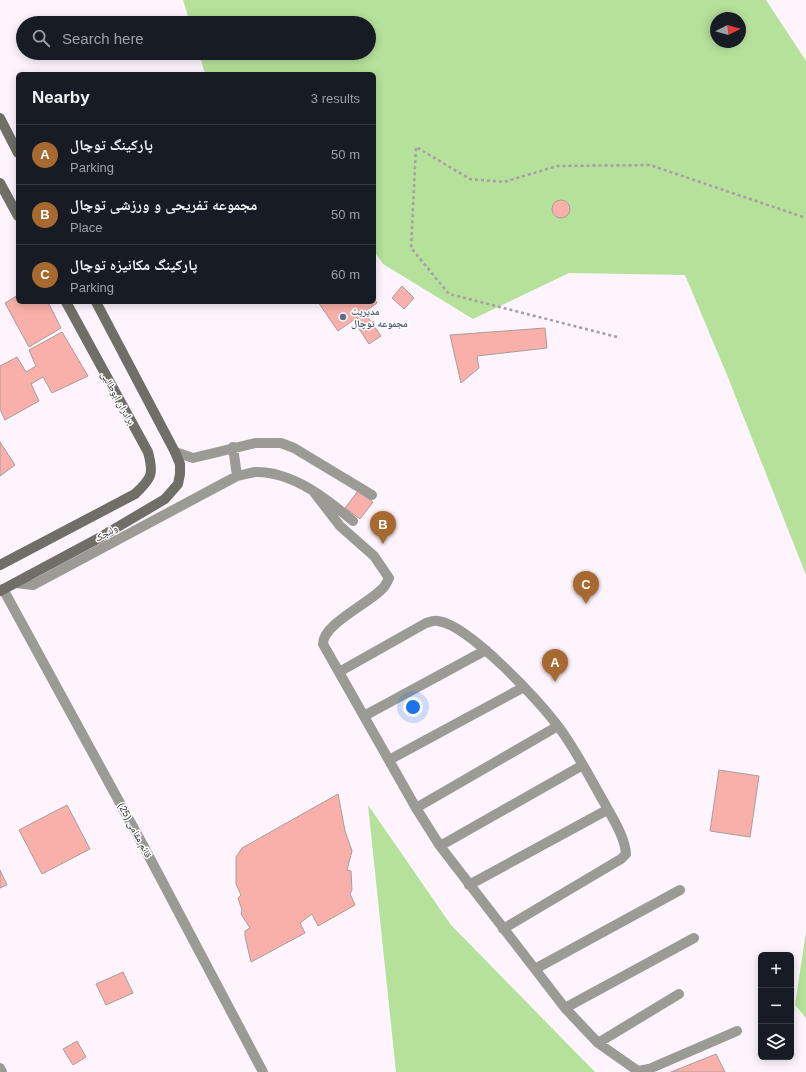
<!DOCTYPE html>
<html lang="en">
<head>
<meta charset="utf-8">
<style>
	:root { --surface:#171b24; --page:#242831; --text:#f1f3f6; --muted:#9ea1a6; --line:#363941; --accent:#a86930 }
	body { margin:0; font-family:Arial,"Noto Naskh Arabic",sans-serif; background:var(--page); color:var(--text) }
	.controls { position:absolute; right:12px; bottom:12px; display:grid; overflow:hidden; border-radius:6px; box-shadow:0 2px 10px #0003 }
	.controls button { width:36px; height:36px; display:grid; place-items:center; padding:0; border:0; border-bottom:1px solid var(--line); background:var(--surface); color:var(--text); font:20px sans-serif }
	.compass { position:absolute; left:710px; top:12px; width:36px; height:36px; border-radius:50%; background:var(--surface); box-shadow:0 2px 10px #0003; rotate:84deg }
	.you { position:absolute; left:413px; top:707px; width:14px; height:14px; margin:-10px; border:3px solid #fff; border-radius:50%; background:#1a73e8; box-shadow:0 0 0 6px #1a73e833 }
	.badge { display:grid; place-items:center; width:26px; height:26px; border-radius:50%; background:var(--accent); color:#fff; font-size:13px; font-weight:700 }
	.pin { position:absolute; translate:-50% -33px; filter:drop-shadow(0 1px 2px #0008) }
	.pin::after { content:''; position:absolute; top:21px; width:14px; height:12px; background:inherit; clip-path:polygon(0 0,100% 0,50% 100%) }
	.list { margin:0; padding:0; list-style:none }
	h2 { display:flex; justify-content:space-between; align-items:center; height:52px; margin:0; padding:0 16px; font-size:17px }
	h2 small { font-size:13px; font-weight:400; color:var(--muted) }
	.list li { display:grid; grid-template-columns:26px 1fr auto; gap:12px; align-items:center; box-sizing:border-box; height:60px; padding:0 16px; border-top:1px solid var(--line) }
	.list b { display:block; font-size:15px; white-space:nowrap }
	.list p { margin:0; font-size:13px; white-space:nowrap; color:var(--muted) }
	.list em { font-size:13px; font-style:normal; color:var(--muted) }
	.icon { flex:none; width:22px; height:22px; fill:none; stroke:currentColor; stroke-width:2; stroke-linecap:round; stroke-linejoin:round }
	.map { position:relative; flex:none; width:806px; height:1072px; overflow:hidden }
	.search { position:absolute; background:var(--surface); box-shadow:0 2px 10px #0003; left:16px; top:16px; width:360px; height:44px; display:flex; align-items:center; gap:10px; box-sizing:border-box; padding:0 14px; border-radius:22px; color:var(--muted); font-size:15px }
	.panel { position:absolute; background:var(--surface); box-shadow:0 2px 10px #0003; left:16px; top:72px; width:360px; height:232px; border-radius:6px }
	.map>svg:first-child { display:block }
</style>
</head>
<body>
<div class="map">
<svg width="806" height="1072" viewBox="0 0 806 1072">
	<rect width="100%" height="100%" fill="#fdf4fe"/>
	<path fill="#b6e19a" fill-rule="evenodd" d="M183,0H766L806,61V575L727,375L685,275L569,273L473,319L383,264L374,251V74H205L199,53H369V23H190ZM716,18H740V42H716Z
		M368,805L451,925L595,1072H396Z
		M806,932V1018L795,1005Z"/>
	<path fill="#f9b0aa" stroke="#aa9c9b" d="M552 209a9 9 0 1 1 18 0a9 9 0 1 1-18 0Z
		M402,286L414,298L404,309L392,298Z
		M18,295V302H48L61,328L29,347L5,303Z
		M374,298L377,303L338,331L318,302H374Z
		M365,313L381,336L369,344L354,321Z
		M545,328L547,348L477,356L479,368L461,383L450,335Z
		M62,332L88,376L52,393L43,377L31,384L39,401L5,420L0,409V366L17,357L26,372L36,366L29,350Z
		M0,442L15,465L0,476Z
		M358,491L373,502L360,519L345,508Z
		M719,770L759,776L750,837L710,831Z
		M338,794L345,831L352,851L347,870L351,871L352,890L350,894L355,905L318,926L312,914L300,923L305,933L251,962L245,936V931L250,928L241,914L242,910L238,898L241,895L236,884V857L242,848Z
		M67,805L90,849L42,874L19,830Z
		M0,870L7,885L0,888Z
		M123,972L133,993L106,1005L96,984Z
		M77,1041L86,1057L73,1065L63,1049Z
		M716,1054L725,1072H671Z"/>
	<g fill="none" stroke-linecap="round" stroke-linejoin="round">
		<path stroke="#a59ea6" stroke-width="2.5" stroke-dasharray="3 3" stroke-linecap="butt" d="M617,337L449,294L411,248L416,147L470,179L504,182L557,166L650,165L806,218"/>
		<path stroke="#9c9a95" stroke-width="10" d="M233,447L237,476
			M175,452L193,458L255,443H281L294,448L372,495
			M313,491L340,526L374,556L389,578C387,582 385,587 382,589C368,604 323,624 323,644L416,808L440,846L565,1008L598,1043L638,1071L649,1069L737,1031
			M15,583L33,585L237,476C243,475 249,473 255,472C292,471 327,499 353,521
			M339,672L426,623C429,622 434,620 438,621C469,625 538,700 558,726C576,750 590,778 605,804C613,819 625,837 626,854L621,859L503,929
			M364,716L486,650
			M389,760L524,687
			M416,808L558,726
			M440,846L583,765
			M469,885L607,810
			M535,969L680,890
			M565,1008L694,938
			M598,1043L679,994"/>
		<path stroke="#9c9a95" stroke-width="10" d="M0,1068L2,1072"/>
		<path stroke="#9c9a95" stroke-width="10" d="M3,589L144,847L263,1072"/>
		<path stroke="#716e67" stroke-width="10" d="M0,118L18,153
			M0,183L18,216
			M0,565L135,494C152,478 154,474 148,452L66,302
			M0,591L99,538L165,499L178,484L180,474V464L175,452L96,302"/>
	</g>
	<circle fill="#5c6f8a" stroke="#fff" stroke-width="1.5" cx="343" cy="317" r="4"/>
	<g text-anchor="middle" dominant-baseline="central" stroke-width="3" stroke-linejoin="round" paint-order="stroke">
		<g font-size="10" font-weight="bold" fill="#4e5e75" stroke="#fff" text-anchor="start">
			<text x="351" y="311">مدیریت<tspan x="351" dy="12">مجموعه توچال</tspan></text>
		</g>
		<g font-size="10" fill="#2f2b2f" stroke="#fff">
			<text transform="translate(118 398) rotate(61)">برادران ابوطالبی</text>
			<text transform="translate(106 533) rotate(-30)">ولنجک</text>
			<text transform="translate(135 830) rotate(62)">قائم مقامی (25)</text>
		</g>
	</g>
</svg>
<div class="controls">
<button>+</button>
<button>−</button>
<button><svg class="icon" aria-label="layers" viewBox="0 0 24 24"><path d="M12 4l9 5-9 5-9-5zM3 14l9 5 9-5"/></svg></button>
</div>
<svg class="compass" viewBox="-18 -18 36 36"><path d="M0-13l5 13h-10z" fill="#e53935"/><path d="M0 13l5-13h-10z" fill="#9ea1a6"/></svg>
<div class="you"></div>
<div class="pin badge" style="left:555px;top:682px">A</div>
<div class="pin badge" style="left:383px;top:544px">B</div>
<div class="pin badge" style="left:586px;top:604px">C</div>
<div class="search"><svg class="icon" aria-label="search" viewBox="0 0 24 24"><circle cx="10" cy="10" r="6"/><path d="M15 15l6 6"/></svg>Search here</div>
<section class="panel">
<h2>Nearby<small>3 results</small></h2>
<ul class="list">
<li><span class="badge">A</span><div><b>پارکینگ توچال</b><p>Parking</p></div><em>50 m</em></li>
<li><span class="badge">B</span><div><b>مجموعه تفریحی و ورزشی توچال</b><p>Place</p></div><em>50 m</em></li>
<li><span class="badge">C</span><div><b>پارکینگ مکانیزه توچال</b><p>Parking</p></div><em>60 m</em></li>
</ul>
</section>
</div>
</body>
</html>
